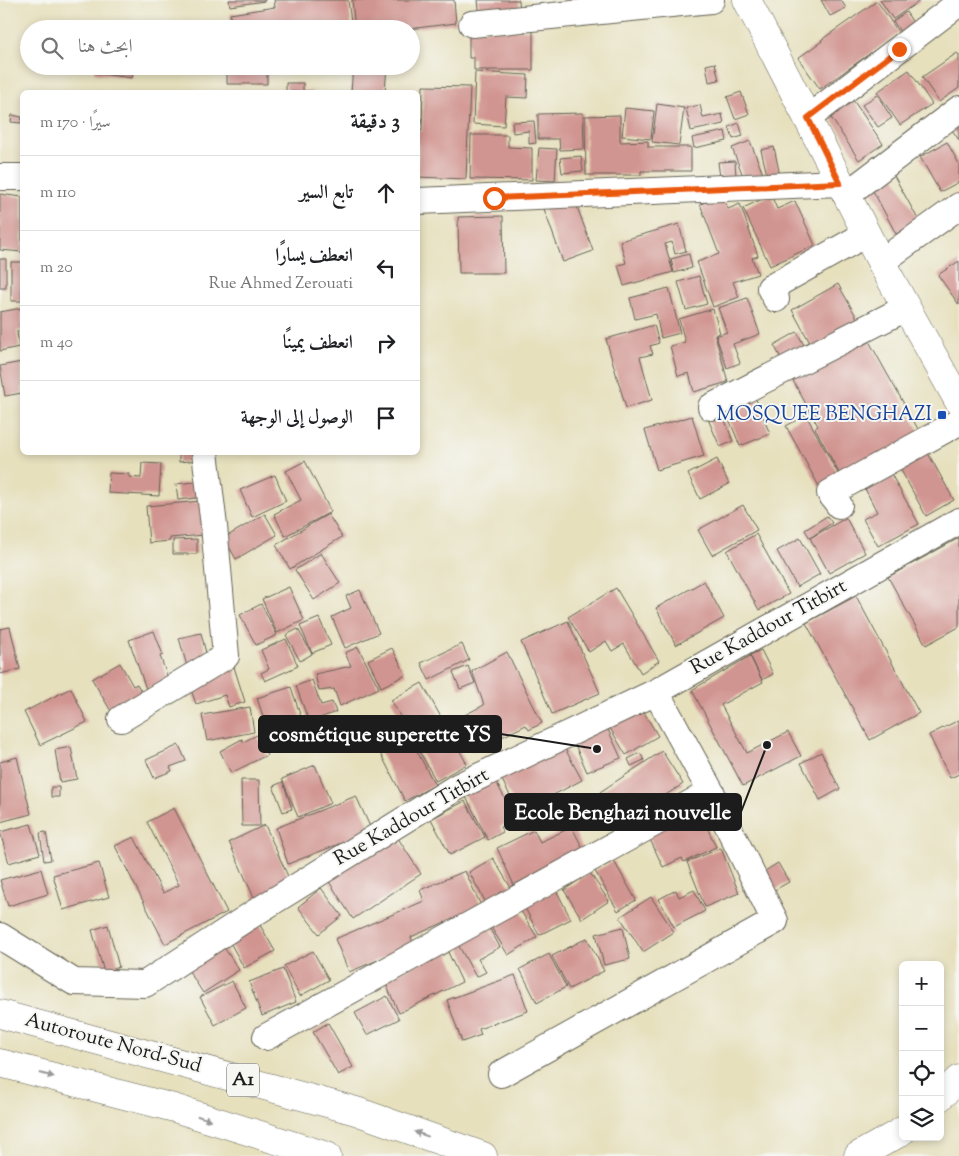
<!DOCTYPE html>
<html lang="ar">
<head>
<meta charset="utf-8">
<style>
	:root { --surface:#fff; --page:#f6f6f6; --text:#202124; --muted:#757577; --line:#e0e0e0 }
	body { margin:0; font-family:"Sorts Mill Goudy",Amiri,serif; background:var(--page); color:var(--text); direction:rtl }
	.controls { position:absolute; right:15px; bottom:15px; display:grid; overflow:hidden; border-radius:8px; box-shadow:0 2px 8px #0003 }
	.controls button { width:45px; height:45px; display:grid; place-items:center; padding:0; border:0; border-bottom:1px solid var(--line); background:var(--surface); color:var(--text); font:25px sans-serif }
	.stop { position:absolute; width:15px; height:15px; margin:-11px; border:4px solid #ea580c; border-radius:50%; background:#fff }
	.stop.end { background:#ea580c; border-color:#fff; box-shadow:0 1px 5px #0008 }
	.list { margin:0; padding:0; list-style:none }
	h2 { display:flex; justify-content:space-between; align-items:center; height:65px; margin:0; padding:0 20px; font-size:21px }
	h2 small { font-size:16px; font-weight:400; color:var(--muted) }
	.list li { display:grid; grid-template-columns:32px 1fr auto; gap:15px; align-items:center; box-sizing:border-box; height:75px; padding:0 20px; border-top:1px solid var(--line) }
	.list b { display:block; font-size:19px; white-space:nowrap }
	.list p { margin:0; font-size:16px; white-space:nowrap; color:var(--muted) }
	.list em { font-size:16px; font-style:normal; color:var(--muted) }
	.icon { flex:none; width:28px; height:28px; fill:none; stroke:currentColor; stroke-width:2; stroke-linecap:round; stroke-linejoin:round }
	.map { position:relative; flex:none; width:959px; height:1156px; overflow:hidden; direction:ltr }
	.search { position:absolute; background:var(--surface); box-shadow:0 2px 8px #0003; left:20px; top:20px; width:400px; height:55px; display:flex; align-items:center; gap:12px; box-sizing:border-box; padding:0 18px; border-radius:28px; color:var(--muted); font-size:19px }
	.panel { position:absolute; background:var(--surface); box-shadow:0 2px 8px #0003; left:20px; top:90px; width:400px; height:365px; border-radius:8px; direction:rtl }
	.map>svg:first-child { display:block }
</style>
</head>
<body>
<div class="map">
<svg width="959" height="1156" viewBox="0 0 959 1156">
	<rect width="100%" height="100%" fill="#f6f6f2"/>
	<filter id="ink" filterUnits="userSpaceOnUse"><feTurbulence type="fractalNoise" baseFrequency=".02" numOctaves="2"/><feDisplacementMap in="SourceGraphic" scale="10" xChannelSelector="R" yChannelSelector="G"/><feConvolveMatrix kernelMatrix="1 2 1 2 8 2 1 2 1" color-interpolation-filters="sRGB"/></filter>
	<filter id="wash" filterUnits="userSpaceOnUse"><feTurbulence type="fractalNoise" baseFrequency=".0096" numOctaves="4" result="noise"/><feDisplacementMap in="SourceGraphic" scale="20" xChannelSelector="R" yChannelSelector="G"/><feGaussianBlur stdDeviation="1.12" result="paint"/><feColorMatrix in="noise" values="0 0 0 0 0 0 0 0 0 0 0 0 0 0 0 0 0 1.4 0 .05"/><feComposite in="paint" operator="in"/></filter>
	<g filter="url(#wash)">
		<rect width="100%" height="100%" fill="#e6e0bd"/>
		<g id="blocks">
			<path fill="#d19591" d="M229,0H265V1L230,6Z
				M274,0H348L352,29H232L230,14L275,7Z
				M352,0H454L456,23L409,29H355Z
				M478,0H519L520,14L480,18Z
				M821,0H841L846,8L830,16Z
				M880,0H921L893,19Z
				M877,1L899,33L820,89L798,58L822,41L821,40Z
				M906,12L916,27L903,36L893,21Z
				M469,30H533V70H474V58H469Z
				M957,53L959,55V88L939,102L922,77Z
				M715,63L719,80L709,82L706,65Z
				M95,66H134L132,78L94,73Z
				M227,66H267V84H227Z
				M353,66H387L385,92H351Z
				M909,70L932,104L900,125L877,92Z
				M475,72L528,75L527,98L506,97L504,126L473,124Z
				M286,83H303V91H313V92H286Z
				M423,86L470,87L466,179L418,177V131H422Z
				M741,92L749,114L735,119L727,97Z
				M877,95L892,118L878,127L862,105Z
				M851,97L883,144L859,160L828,113Z
				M657,104L684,108L679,145L652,142Z
				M700,105L703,118L722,114L724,124L691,131L686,108Z
				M625,108L654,111L651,139L622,136Z
				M583,113L584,149L560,150L559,139H538V114Z
				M12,115L22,117L21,123L11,122Z
				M620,115V142L648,141V147H691V171H641V175H586L585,116Z
				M959,120V140L950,127Z
				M534,121L536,143L529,144V131L513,133L512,122Z
				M739,123L743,136L733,139L729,127Z
				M725,131L727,141L694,148L692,138Z
				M471,135H508V147L532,148V180L470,179Z
				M750,141L763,174L745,181L732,148Z
				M947,142L959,164V182L940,192L920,157Z
				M774,147L780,176L768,179L761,150Z
				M539,148L557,149L555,181L536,180Z
				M581,156L583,171L562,173L560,158Z
				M735,161L736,177L720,178L718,162Z
				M892,172L919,221L896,234L870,185Z
				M0,194L22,197V252L0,250Z
				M771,195L777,209L795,201L815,245L770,266L743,208Z
				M723,196L728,209L740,204L758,256L752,258L758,274L733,282L739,297L713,307L697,262L719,254L700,204Z
				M574,198L593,251L563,262L544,209Z
				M503,216L504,273H459L458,217Z
				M679,224L686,251L675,254L672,242L665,244L673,272L624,286L618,265L626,263L620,241Z
				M689,254L692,268L674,273L671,259Z
				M0,259H6V288H0Z
				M959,261V305L938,275Z
				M11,262H22V301H11Z
				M699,276L707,304L686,310L678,282Z
				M838,284L861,325L814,350L792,310Z
				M669,288L680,333L661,338L656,314L635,319L630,298Z
				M747,298L760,334L733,344L740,363L727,368L716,336L727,332L718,308Z
				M22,308V330L17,331L19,347L0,351V312Z
				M713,309L720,333L715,335L728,382L694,392L689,373L678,376L670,346L685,342L679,319Z
				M654,325L659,343L650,346L653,354L640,357L652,400L626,408L606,339Z
				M797,332L808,353L785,366L774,345Z
				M865,334L923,438L844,482L815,428L818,426L790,375Z
				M22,362V393L5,396L0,366Z
				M755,397L770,434L740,446L725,409Z
				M722,413L733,441L720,447L708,419Z
				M806,415L840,477L820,488L786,426Z
				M692,416L704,456L657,470L645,430Z
				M924,446L954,500L926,516L896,461Z
				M179,452H199V460L179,462Z
				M717,459L729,484L700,499L688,474Z
				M305,461L331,512L285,536L274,514L301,500L286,471Z
				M142,463L161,464L159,496L108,493L109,473L129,474V477L141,478Z
				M886,465L919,524L878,546L863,519L877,512L860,479Z
				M275,475L286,501L252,517L240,490Z
				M204,481L205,497L178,500L176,484Z
				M201,501L204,535L170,538V541L149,543L146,506Z
				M743,505L757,530L712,555L698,530Z
				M265,514L277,535L236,559L224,538Z
				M328,514L342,537L290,569L276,545Z
				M827,516L832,523L810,538L805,530Z
				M846,518L865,553L829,573L810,538Z
				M756,534L789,594L759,610L727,551Z
				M800,538L820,574L797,587L777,551Z
				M959,538V627L926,645L888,577Z
				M197,539V554H173V540Z
				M321,553L340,583L314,600L295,570Z
				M704,581L724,618L676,645L656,608Z
				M289,587L304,620L277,633L262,599Z
				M616,588L659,661L641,673L624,644L612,651L606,641L589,652L568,617Z
				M360,590L379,633L345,648L332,617L351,608L346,596Z
				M856,596L919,713L870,740L806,623Z
				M261,604L277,635L256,645L240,615Z
				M319,618L331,645L312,653L300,626Z
				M568,621L600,693L552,714L521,642Z
				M10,627L20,669L0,674V629Z
				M298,629L312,654L300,661L286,635Z
				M154,631L163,655L160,656L169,681L146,689L129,640Z
				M201,633L208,661L187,666L179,638Z
				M286,639L298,666L265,681L261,673L269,669L261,650Z
				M462,644L469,660L429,680L421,663Z
				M358,647L379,688L340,706L334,689L319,691L315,674L351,666L345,653Z
				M392,648L406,675L381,687L368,660Z
				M761,650L773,674L762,680L750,655Z
				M507,652L542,723L529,730L526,725L474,751L457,719L484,705L472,671Z
				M750,656L763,682L721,705L747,753L788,732L801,756L743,786L692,690Z
				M120,663L133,686L137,684L146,700L115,718L92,679Z
				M468,666L475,683L460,689L453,672Z
				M234,667L245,702L229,707L225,695L196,704L188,681Z
				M312,680L321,705L332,702L336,712L309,722L296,686Z
				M422,683L467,764L436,781L391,700Z
				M291,687L304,726L270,738L257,698Z
				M71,688L87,722L40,745L24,712Z
				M639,704L658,736L626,755L607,723Z
				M250,707L254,732L207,741L202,715Z
				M959,720V774L950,778L929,735Z
				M403,725L435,785L405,801L374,741Z
				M606,725L621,758L587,772L573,740Z
				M257,735L267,755L231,773L220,751L242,739L243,742Z
				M179,745L186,761L170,767L172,771L154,778L146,760Z
				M563,745L582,780L519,813L501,778Z
				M71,747L77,779L60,782L55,750Z
				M662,751L683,784L620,824L600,792Z
				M821,752L840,789L820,800L801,763Z
				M640,753L644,760L631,766L628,759Z
				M17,757L31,814L0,822V762Z
				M315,765L331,803L298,817L282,779Z
				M241,780H259L260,826H242Z
				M495,780L511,810L512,809L517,818L500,827L503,832L488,840L465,795Z
				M283,782L292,809L283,812L273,786Z
				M51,787H59V797H51Z
				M356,796L372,831L288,864L276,828Z
				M465,801L485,837L450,855L431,819Z
				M698,807L716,847L684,862L682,858L663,867L646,831Z
				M174,808L227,912L165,944L115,846L134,837L163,893L179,885L147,822Z
				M31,824L40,854L9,863L0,832Z
				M265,825L291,883L255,900L229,842Z
				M572,827L585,853L548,869L514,885L497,848L534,830L540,842Z
				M46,832L51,860L44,861L40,833Z
				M396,835L421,874L353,919L328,880Z
				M721,848L739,893L705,907L687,862Z
				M493,858L514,893L489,908L469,872Z
				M614,861L636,900L618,911L595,871Z
				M99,863L109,897L63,910L53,875Z
				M778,863L789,882L771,892L760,874Z
				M41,869L48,894L8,906L0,880Z
				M465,871L483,910L448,929L445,922L411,937L414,945L349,972L335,939L424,901L420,890Z
				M590,873L609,901L582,919L564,890Z
				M321,888L342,916L319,934L298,907Z
				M556,890L571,919L539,935L524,906Z
				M676,890L679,897L694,890L705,911L674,927L659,899Z
				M651,897L674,932L643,952L620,917Z
				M517,905L537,937L508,955L488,922Z
				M256,918L275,951L244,968L226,935Z
				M486,922L500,947L478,959L486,972L476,977L455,939Z
				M108,925L119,967L104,972L92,930Z
				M623,927L630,959L604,965L596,934Z
				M587,938L604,971L569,989L552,956Z
				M219,940L239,970L203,993L184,963Z
				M447,950L462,982L399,1013L384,980Z
				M313,951L329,980L300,996L284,966Z
				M549,954L566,987L537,1003L520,969Z
				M283,969L296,1002L262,1016L249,982Z
				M515,975L528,1011L479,1029L481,1035L462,1042L447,1000Z
				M232,981L246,1008L215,1025L200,997Z
				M387,996L399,1019L367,1035L355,1013Z
				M328,1023L353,1067L338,1075L313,1032Z"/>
		</g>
	</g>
	<g filter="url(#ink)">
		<use href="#blocks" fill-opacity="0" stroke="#636154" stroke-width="1"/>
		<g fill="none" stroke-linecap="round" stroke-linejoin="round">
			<defs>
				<path id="minor" d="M472,24L711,0
					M808,118L959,3
					M0,177H22
					M846,195L959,109
					M418,201L840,183
					M881,262L959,206
					M776,299L770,288L866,234
					M711,407L906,308
					M839,505L830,493L959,422
					M121,719L226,656L214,526L205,452
					M0,936L74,982L145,984L256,912L457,787L656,692L959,521
					M266,1037L711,792
					M501,1074L775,921L711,792L656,692"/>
				<path id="major" d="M747,0L881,262L959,402"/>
				<path id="highway" d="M0,1014L356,1111L483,1156
					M0,1063L174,1108L327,1156
					M940,1097L959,1079
					M858,1156L899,1133L903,1130"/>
			</defs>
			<use href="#minor" stroke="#636154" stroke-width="28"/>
			<use href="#major" stroke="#636154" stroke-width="29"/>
			<use href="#highway" stroke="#636154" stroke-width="29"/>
			<use href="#minor" stroke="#fff" stroke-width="26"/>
			<use href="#major" stroke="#fff" stroke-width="28"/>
			<use href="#highway" stroke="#fff" stroke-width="28"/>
		</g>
		<defs><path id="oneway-solid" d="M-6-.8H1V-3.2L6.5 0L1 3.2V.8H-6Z" transform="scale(1.25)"/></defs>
		<g fill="#999">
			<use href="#oneway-solid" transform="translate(47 1075) rotate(15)"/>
			<use href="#oneway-solid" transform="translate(204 1118) rotate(17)"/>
			<use href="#oneway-solid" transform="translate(421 1134) rotate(-161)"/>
		</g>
	</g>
	<g fill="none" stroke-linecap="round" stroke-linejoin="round" filter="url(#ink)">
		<path stroke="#ea580c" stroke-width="6" d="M494,198L840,183L808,118L899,49"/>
	</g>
	<rect fill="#1a4fb4" stroke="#f6f6f2" stroke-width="2" x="937" y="410" width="10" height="10" rx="2.5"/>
	<g text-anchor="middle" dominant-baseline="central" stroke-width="4" stroke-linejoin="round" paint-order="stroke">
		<rect fill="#f6f6f2" stroke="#5d5d5c" stroke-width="1" x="227" y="1063.5" width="32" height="33" rx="4"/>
		<g font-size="19" font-weight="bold" fill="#1c1c1c">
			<text x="243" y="1080">A1</text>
		</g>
		<g font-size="20" fill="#164399" stroke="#f6f6f2" text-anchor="end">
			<text x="932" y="415">MOSQUEE BENGHAZI</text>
		</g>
		<g font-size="20" fill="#1c1c1c" stroke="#f6f6f2">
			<text transform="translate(769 628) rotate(-29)">Rue Kaddour Titbirt</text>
			<text transform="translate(412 818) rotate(-30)">Rue Kaddour Titbirt</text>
			<text transform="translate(113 1044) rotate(15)">Autoroute Nord-Sud</text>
		</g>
	</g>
	<path fill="none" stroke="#1c1c1c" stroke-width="2" d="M597 749L501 734M767 745L741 812"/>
	<g fill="#1c1c1c" stroke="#f6f6f2" stroke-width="2">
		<circle cx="597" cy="749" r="5"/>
		<circle cx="767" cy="745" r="5"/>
	</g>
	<g fill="#1c1c1c" stroke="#1c1c1c" stroke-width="2">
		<rect x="259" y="716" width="242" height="36" rx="5"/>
		<rect x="505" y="794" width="236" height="36" rx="5"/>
	</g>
	<g font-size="21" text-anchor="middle" font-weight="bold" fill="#fff">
		<text x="380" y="741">cosmétique superette YS</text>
		<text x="623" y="819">Ecole Benghazi nouvelle</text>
	</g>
</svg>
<div class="controls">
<button>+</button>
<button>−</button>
<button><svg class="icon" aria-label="locate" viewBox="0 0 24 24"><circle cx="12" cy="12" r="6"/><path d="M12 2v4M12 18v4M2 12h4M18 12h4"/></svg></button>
<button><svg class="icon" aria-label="layers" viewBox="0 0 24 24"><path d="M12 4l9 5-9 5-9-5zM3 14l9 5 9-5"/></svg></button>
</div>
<div class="stop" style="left:494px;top:198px"></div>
<div class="stop end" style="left:899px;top:49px"></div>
<div class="search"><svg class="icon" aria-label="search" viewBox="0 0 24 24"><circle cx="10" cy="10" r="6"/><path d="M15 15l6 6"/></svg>ابحث هنا</div>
<section class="panel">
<h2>3 دقيقة<small>سيرًا · 170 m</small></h2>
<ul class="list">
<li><svg class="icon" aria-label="ahead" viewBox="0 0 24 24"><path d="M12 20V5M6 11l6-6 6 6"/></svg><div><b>تابع السير</b></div><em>110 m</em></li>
<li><svg class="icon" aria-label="left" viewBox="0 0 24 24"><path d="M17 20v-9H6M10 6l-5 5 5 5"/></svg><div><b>انعطف يسارًا</b><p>Rue Ahmed Zerouati</p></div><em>20 m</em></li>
<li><svg class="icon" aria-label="right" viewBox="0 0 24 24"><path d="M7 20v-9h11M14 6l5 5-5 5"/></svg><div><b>انعطف يمينًا</b></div><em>40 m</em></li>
<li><svg class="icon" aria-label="arrive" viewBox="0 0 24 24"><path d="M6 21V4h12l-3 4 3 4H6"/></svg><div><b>الوصول إلى الوجهة</b></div></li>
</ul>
</section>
</div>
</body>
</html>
